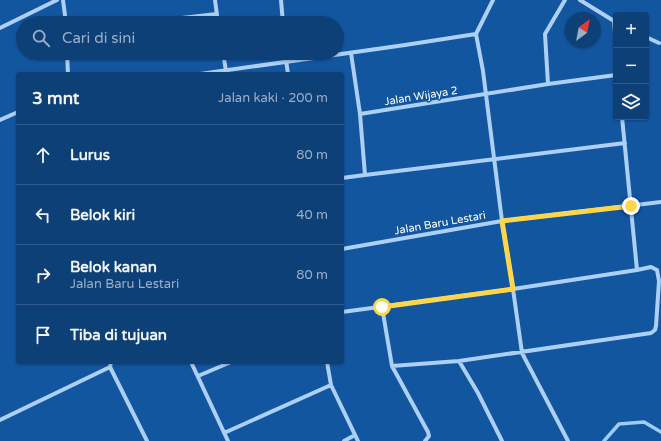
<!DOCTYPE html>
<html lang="id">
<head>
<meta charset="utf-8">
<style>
	:root { --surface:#0e4078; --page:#1c4b80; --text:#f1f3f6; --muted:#9bafc6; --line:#2e598a }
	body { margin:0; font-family:"Varela Round",sans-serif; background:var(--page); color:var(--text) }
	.controls { position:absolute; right:12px; top:12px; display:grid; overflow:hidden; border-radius:4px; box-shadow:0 1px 3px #0004 }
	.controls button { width:36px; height:36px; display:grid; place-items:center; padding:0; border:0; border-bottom:1px solid var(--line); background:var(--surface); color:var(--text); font:20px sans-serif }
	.compass { position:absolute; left:565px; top:12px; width:36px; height:36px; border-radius:50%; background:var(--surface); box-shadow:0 1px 3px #0004; rotate:32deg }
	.stop { position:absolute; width:12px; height:12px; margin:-9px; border:3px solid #ffd54a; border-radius:50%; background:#fff }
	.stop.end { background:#ffd54a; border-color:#fff; box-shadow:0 1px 4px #0008 }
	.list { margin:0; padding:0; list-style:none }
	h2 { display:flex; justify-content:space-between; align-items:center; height:52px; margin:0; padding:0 16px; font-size:17px }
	h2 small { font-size:13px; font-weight:400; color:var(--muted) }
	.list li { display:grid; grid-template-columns:26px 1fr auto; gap:12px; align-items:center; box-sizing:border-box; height:60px; padding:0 16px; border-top:1px solid var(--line) }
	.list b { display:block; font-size:15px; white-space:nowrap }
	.list p { margin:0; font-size:13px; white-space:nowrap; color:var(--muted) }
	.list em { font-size:13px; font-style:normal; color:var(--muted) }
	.icon { flex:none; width:22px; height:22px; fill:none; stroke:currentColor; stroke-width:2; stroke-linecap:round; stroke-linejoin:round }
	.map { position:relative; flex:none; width:661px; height:441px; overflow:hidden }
	.search { position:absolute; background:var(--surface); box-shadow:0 1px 3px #0004; left:16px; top:16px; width:328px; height:44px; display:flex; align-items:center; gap:10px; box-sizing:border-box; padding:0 14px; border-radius:22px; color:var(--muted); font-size:15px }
	.panel { position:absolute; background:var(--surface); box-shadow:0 1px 3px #0004; left:16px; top:72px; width:328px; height:292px; border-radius:4px }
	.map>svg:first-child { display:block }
</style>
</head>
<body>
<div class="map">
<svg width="661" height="441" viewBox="0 0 661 441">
	<rect width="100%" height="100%" fill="#1356a0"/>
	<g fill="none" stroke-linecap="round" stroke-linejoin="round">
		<path stroke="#9ecbf7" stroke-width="3.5" d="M604,441L619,424L644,422L661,432"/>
		<path stroke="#accff4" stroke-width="4" d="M63,0L66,23
			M215,0L218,23
			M281,0L283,23
			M580,0L614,21L616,45
			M137,23L217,14
			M0,28L57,0
			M476,34L493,0
			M646,37L659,43
			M67,53L68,74
			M223,53L226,71
			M285,53L288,74
			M351,53L360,114L365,175L625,143
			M200,74L405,45L476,34L483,71L502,221L513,289L342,312
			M548,84L545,34L565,0
			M360,114L548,84L616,75
			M0,120L18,112
			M342,178L365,175
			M342,249L502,221L661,202
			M382,307L392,366L459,361L651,333L655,330L656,326L659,281L657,270L651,267L637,270
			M459,361L478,393L502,441
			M111,362L110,367L147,441
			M191,362L228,441
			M327,362L331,385L358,441
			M392,366L428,432L429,436L425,441
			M198,376L231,362
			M0,420L110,367
			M224,433L331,385
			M344,441L355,435
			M568,441L522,353L513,289L637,270L622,117"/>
	</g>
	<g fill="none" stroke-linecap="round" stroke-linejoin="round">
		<path stroke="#ffd54a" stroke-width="5" d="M382,307L513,289L502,221L631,206"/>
	</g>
	<g text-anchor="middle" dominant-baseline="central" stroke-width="3" stroke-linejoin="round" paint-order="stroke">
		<g font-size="11" fill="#fff" stroke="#1356a0">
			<text transform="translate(421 96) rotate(-9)">Jalan Wijaya 2</text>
			<text transform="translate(440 223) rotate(-10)">Jalan Baru Lestari</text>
		</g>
	</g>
</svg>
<div class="controls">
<button>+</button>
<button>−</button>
<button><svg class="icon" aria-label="layers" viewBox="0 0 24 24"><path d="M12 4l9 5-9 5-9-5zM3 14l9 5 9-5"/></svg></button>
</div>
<svg class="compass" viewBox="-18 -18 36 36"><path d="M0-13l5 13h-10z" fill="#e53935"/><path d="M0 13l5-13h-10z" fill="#9bafc6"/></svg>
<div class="stop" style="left:382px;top:307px"></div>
<div class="stop end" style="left:631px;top:206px"></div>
<div class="search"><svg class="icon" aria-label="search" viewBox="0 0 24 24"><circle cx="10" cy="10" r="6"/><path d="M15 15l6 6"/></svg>Cari di sini</div>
<section class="panel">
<h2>3 mnt<small>Jalan kaki · 200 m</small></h2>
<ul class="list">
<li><svg class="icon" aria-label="ahead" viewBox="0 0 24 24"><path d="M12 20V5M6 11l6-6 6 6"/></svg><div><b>Lurus</b></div><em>80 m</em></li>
<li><svg class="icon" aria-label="left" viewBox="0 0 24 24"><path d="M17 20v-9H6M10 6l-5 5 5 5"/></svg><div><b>Belok kiri</b></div><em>40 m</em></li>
<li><svg class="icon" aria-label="right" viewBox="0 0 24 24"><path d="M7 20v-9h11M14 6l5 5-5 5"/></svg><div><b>Belok kanan</b><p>Jalan Baru Lestari</p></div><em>80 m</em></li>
<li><svg class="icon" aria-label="arrive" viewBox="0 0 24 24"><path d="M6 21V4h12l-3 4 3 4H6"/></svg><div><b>Tiba di tujuan</b></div></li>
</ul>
</section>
</div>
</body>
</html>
